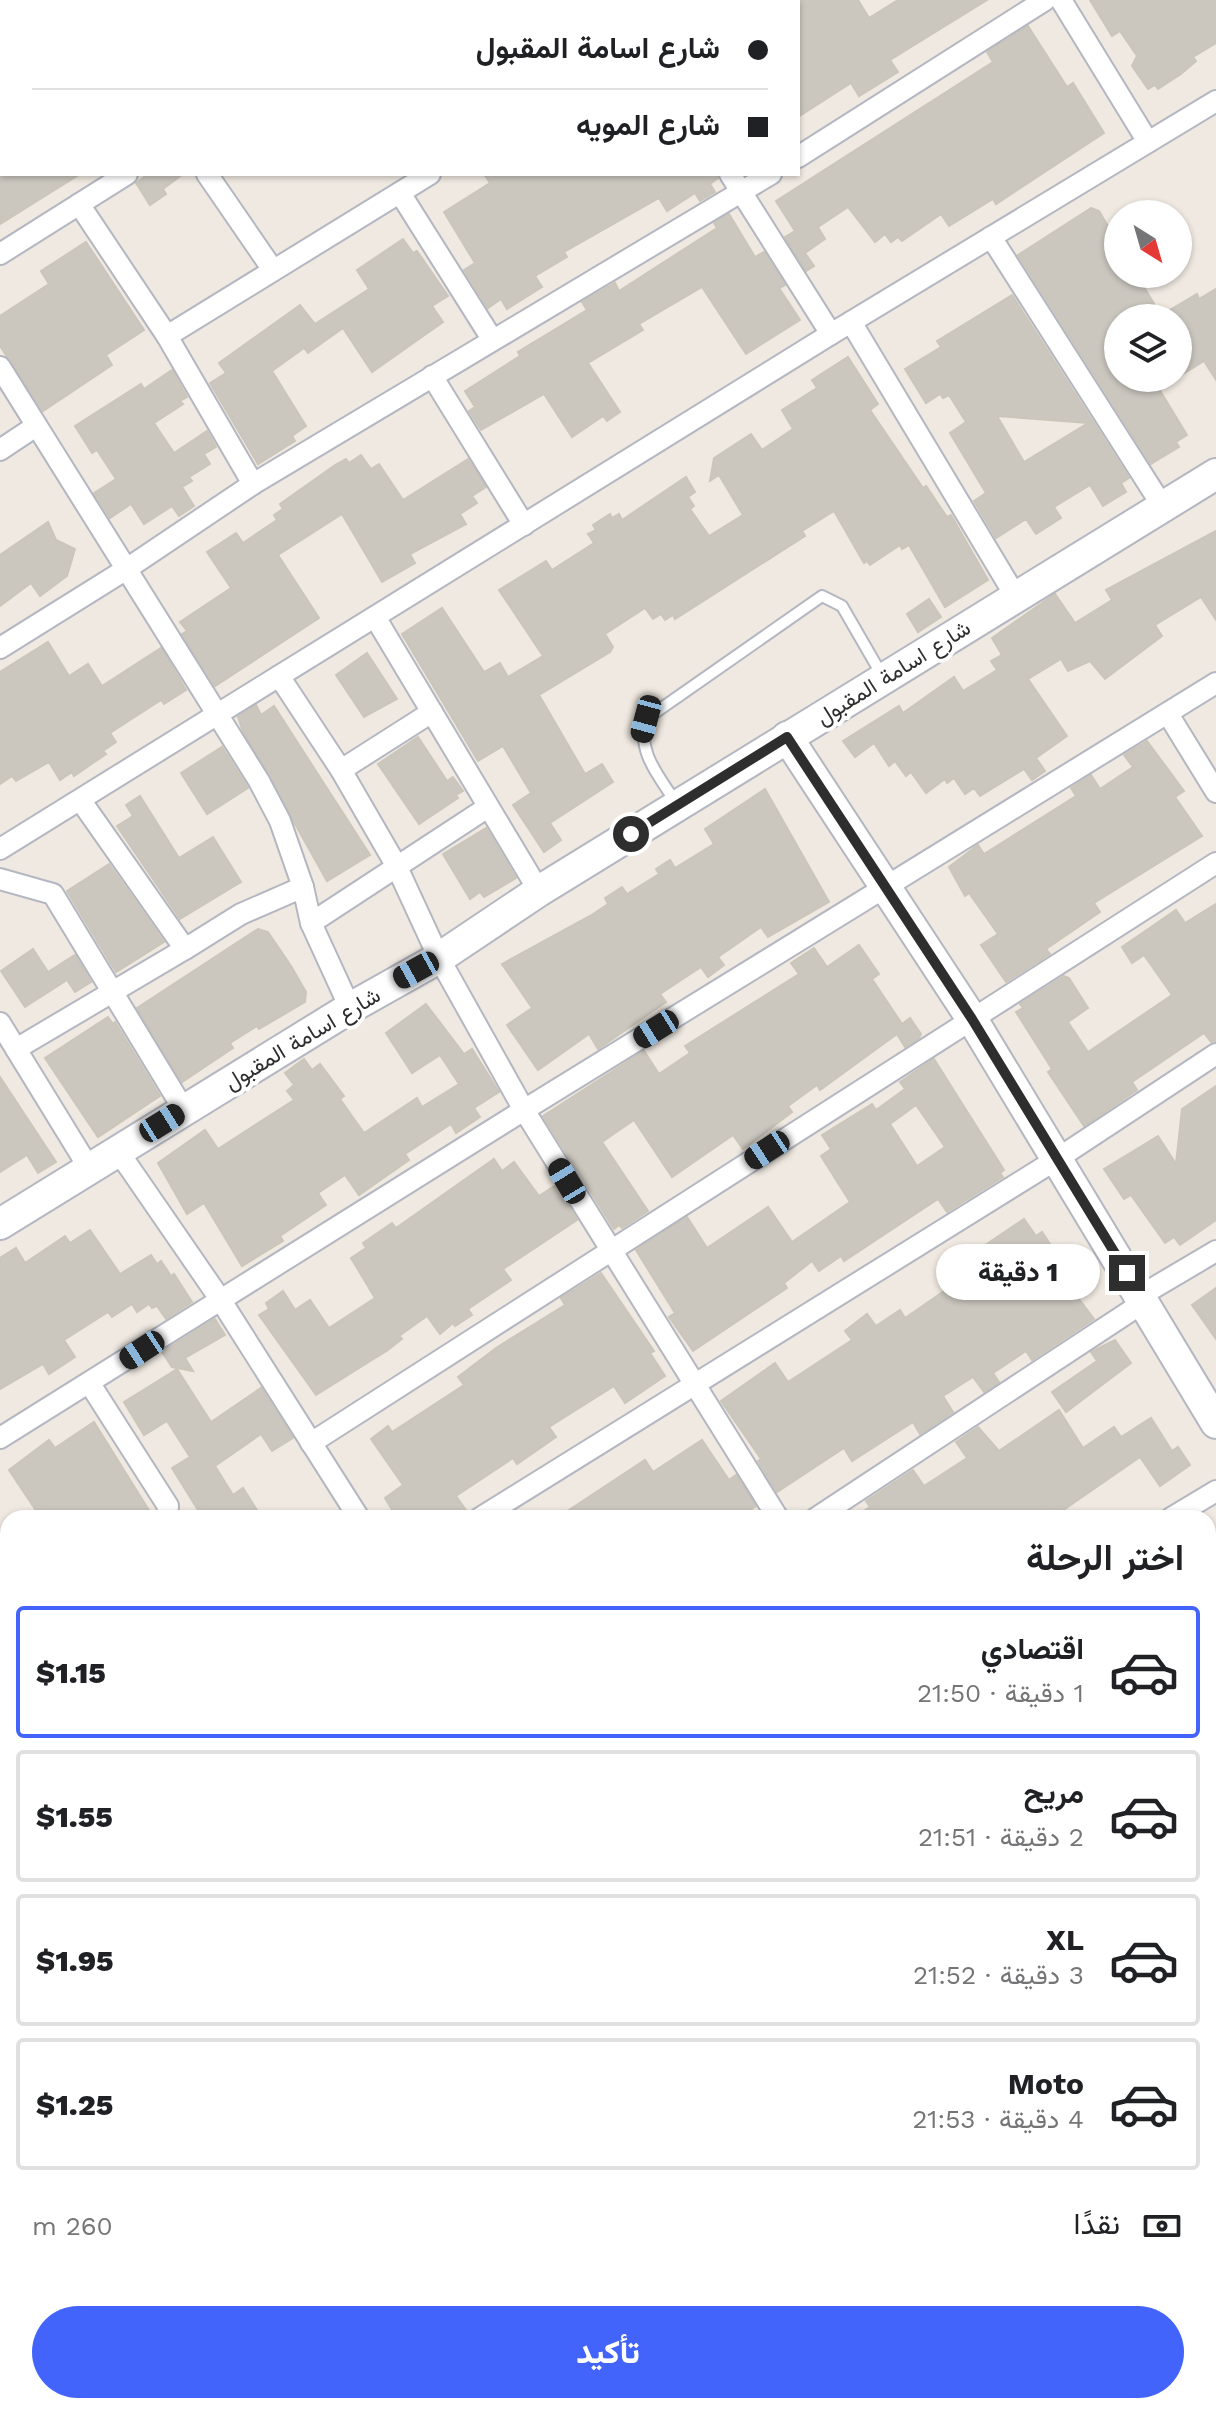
<!DOCTYPE html>
<html lang="ar">
<head>
<meta charset="utf-8">
<style>
	:root { --surface:#fff; --page:#f6f6f6; --text:#202124; --muted:#757577; --line:#e0e0e0; --accent:#4264fb }
	body { margin:0; font-family:"Work Sans",Vazirmatn,sans-serif; background:var(--page); color:var(--text); direction:rtl; height:100vh; display:flex; flex-direction:column; font-size:30px; white-space:nowrap }
	* { box-sizing:border-box; margin:0 }
	p { font-size:26px; color:var(--muted) }
	.icon { flex:none; width:44px; height:44px; fill:none; stroke:currentColor; stroke-width:2; stroke-linecap:round; stroke-linejoin:round }
	.map { position:relative; flex:1; overflow:hidden; direction:ltr }
	.panel { position:absolute; left:0px; top:1510px; width:1216px; height:904px; display:flex; flex-direction:column; background:var(--surface); border-radius:24px 24px 0 0; box-shadow:0 2px 6px #0004; direction:rtl }
	.panel>* { flex:none }
	.hud { position:absolute; left:0px; top:0px; width:800px; height:176px; box-shadow:0 2px 6px #0004; direction:rtl; display:grid; align-content:center; height:176px; padding:0 32px; background:var(--surface) }
	.needle { width:52px; rotate:143deg }
	.buttons { position:absolute; left:1104px; top:200px; display:grid; gap:16px }
	.buttons a { display:grid; place-items:center; width:88px; height:88px; border-radius:50%; background:var(--surface); box-shadow:0 2px 6px #0004; font-size:40px }
	.end { position:absolute; width:36px; height:36px; margin:-18px; border:10px solid #2e2e2e; background:#fff; box-shadow:0 0 0 4px #fff }
	.from { border-radius:50% }
	.bubble { position:absolute; height:56px; border-radius:28px; background:var(--surface); box-shadow:0 2px 6px #0004; font-size:26px; font-weight:800; line-height:56px; text-align:center; direction:rtl }
	.car { position:absolute; width:24px; height:48px; margin:-24px -12px; border-radius:10px; box-shadow:0 0 6px 2px #0007; background:linear-gradient(#222 24%,#8ab4d8 0 40%,#222 0 76%,#8ab4d8 0 86%,#222 0) }
	.hud b { display:flex; align-items:center; gap:28px; height:76px; font-size:30px }
	.hud b+b { border-top:2px solid var(--line) }
	.hud i { width:20px; height:20px; background:var(--text) }
	ul { padding:0; list-style:none }
	li { display:flex; align-items:center; gap:24px; height:132px; margin:0 16px 12px; padding:0 16px; border:4px solid var(--line); border-radius:8px }
	li div { flex:1 }
	li b { display:block; font-size:30px }
	li em { font-style:normal; font-weight:800 }
	li.on { border-color:var(--accent) }
	li>.icon { width:72px; height:72px; stroke-width:1.5 }
	h2 { padding:0 32px; font-size:36px; line-height:96px }
	.pay { display:flex; align-items:center; gap:20px; height:88px; padding:0 32px; font-size:30px }
	.pay p { margin-inline-start:auto }
	.action { display:flex; gap:16px; margin-top:auto; padding:16px 32px }
	.action a { flex:1; height:92px; border-radius:48px; background:var(--accent); color:#fff; font-size:32px; font-weight:800; line-height:92px; text-align:center }
	.map>svg:first-child { display:block }
	.building { fill:#cbc7bf; stroke:#cbc5ba; stroke-width:2; fill-rule:evenodd }
	.lines { fill:none; stroke-linecap:round; stroke-linejoin:round }
	.lane-casing { stroke:#b4b7c1; stroke-width:14 }
	.street-casing { stroke:#b4b7c1; stroke-width:24 }
	.secondary-casing { stroke:#b4b7c1; stroke-width:34 }
	.lane { stroke:#fff; stroke-width:10 }
	.street { stroke:#fff; stroke-width:20 }
	.secondary { stroke:#fff; stroke-width:30 }
	.route { stroke:#2e2e2e; stroke-width:10 }
	.labels { text-anchor:middle; stroke-width:8; stroke-linejoin:round; paint-order:stroke }
	.street-label { font-size:22px; fill:#2e2e2e; stroke:#fff }
</style>
</head>
<body>
<div class="map">
<svg width="1216" height="2414" viewBox="0 0 1216 2414">
	<rect width="100%" height="100%" fill="#efe9e1"/>
	<g class="building">
		<polygon points="798,0 858,0 869,18 898,0 987,0 890,60 898,72 859,96 851,83 798,117"/>
		<polygon points="1090,0 1216,0 1216,43 1193,57 1196,61 1181,74 1158,89 1155,85 1148,89 1132,66 1137,56 1120,31 1112,36"/>
		<polygon points="1028,26 1067,87 1073,83 1104,133 996,204 993,199 949,226 941,214 902,241 898,237 891,242 885,234 875,242 848,207 818,227 825,239 805,253 814,266 806,271 785,237 795,231 776,201 993,62 987,52"/>
		<polygon points="0,174 80,174 0,224"/>
		<polygon points="148,174 183,174 163,189 166,194 150,205 136,183"/>
		<polygon points="484,174 717,174 718,178 710,184 715,192 700,201 695,193 667,211 659,198 564,252 567,257 535,276 542,287 507,309 501,299 488,308 464,270 475,263 444,212 490,183"/>
		<polygon points="1091,208 1099,211 1118,243 1118,274 1136,274 1159,312 1149,318 1118,318 1118,378 1177,378 1159,389 1187,435 1176,442 1179,447 1151,464 1018,255"/>
		<polygon points="729,214 755,257 764,252 785,285 779,288 800,320 746,354 702,287 639,324 643,330 588,363 620,412 607,421 603,416 572,437 544,394 481,430 469,411 475,407 465,391 520,356 518,352 587,310 582,302 615,283 619,291 717,228 714,223"/>
		<polygon points="403,239 413,253 417,251 448,296 432,306 443,322 372,372 343,328 308,353 304,348 272,371 306,426 292,436 295,441 258,464 210,383 226,373 219,363 300,305 315,324 369,289 357,270"/>
		<polygon points="86,242 144,330 106,355 112,365 43,411 0,346 0,316 49,284 41,271"/>
		<polygon points="1216,289 1216,380 1204,361 1178,377 1178,318 1172,318 1168,311 1197,294 1199,299"/>
		<path d="M1012,295L1129,478L1121,483L1126,492L1103,506L1090,485L1054,507L1061,518L1036,534L1026,519L996,538L974,501L986,493L950,433L966,422L949,395L943,398L940,394L926,403L905,369L941,347L937,341ZM997,416L1088,423L1024,462Z"/>
		<polygon points="848,357 878,404 870,410 923,488 926,486 947,517 951,515 988,580 945,607 909,545 902,549 900,545 870,565 867,561 864,563 834,511 802,531 805,536 675,619 673,615 665,620 661,614 653,619 645,608 605,634 613,647 610,652 539,695 585,774 602,764 613,782 550,823 561,840 544,852 513,805 531,793 503,746 478,761 402,634 442,608 484,672 500,663 508,677 543,656 499,590 546,561 552,570 594,543 588,534 596,530 593,525 610,514 612,518 619,514 622,520 686,477 695,492 688,497 694,506 690,509 709,536 743,515 719,475 710,481 714,458 751,434 762,450 793,429 782,410 817,388 812,380"/>
		<polygon points="172,370 187,397 180,401 183,404 154,423 174,453 207,431 216,447 204,454 210,464 189,477 192,481 182,487 194,506 179,516 172,506 144,524 131,504 110,518 94,493 116,479 97,450 92,453 75,426 141,384 144,389"/>
		<polygon points="361,455 371,469 379,464 403,500 468,459 486,487 472,496 477,503 460,514 466,524 410,554 415,563 382,582 342,514 278,555 319,618 215,686 182,634 187,631 180,622 231,588 207,552 236,533 243,543 277,520 274,515 283,509 280,504 335,465 346,459 349,463"/>
		<polygon points="48,522 56,540 75,549 67,576 40,596 31,583 0,606 0,555"/>
		<polygon points="1216,531 1216,620 1201,597 1155,625 1162,636 1105,679 1090,661 1068,671 1061,659 1028,679 1067,736 1036,758 1045,771 1032,780 1024,769 980,796 974,788 965,794 954,778 947,783 945,779 926,793 911,772 906,776 895,761 889,766 874,743 855,757 843,741 899,706 903,713 954,677 963,691 997,670 991,661 1002,655 992,638 1055,594 1075,623 1112,600 1106,590"/>
		<polygon points="929,599 941,617 918,632 907,614"/>
		<polygon points="48,642 69,676 88,664 102,686 161,648 186,690 164,704 161,700 110,733 116,742 103,751 106,754 74,776 72,772 60,780 49,762 16,781 12,776 0,784 0,672"/>
		<polygon points="367,653 397,699 364,717 336,675"/>
		<polygon points="256,705 261,715 274,706 370,855 327,881 242,729 238,717"/>
		<polygon points="418,737 447,781 453,777 463,791 456,795 458,798 419,824 378,764"/>
		<polygon points="1147,741 1184,791 1175,797 1202,836 1094,903 1100,912 1046,949 1050,954 1006,982 981,945 998,934 969,893 965,896 949,867 978,845 984,854 1076,796 1071,788 1091,775 1100,789 1133,767 1124,755"/>
		<polygon points="222,747 248,788 207,814 181,773"/>
		<polygon points="765,789 829,902 768,937 761,927 718,957 724,965 708,977 701,967 660,994 666,1002 598,1049 589,1034 538,1070 507,1025 532,1008 502,964 590,916 608,904 605,898 622,887 627,894 659,874 656,869 670,860 675,868 714,844 705,829"/>
		<polygon points="140,796 179,858 213,837 241,882 180,919 117,826 133,816 126,805"/>
		<polygon points="486,828 516,878 484,897 480,892 470,899 443,854"/>
		<polygon points="109,864 164,942 116,972 67,891"/>
		<polygon points="1216,904 1216,1041 1211,1042 1204,1033 1132,1082 1137,1090 1084,1126 1048,1072 1052,1069 1016,1012 1023,1008 1020,1004 1064,976 1069,978 1088,1008 1068,1022 1088,1052 1172,995 1144,955 1132,963 1122,947 1176,910 1185,923"/>
		<polygon points="258,929 268,932 291,966 306,992 305,1002 259,1029 257,1026 230,1043 233,1048 182,1082 137,1008"/>
		<polygon points="859,945 879,974 872,979 902,1024 910,1018 921,1034 919,1038 905,1047 897,1034 820,1090 817,1085 788,1106 792,1112 743,1149 733,1135 672,1177 634,1120 602,1142 648,1211 622,1228 619,1225 614,1229 543,1116 644,1051 659,1074 690,1053 685,1046 799,974 791,963 814,948 827,967"/>
		<polygon points="33,949 48,972 75,955 91,982 75,992 67,980 25,1007 1,971"/>
		<polygon points="426,1004 464,1054 472,1049 499,1092 474,1108 480,1117 456,1133 451,1124 405,1154 409,1160 359,1195 345,1175 318,1193 326,1205 280,1236 283,1241 242,1266 204,1203 187,1214 158,1163 205,1130 218,1149 294,1100 287,1091 294,1085 285,1073 304,1059 312,1070 320,1064 344,1096 340,1099 364,1133 417,1098 422,1107 459,1084 440,1055 412,1073 386,1033"/>
		<polygon points="108,1017 113,1024 115,1022 160,1096 98,1137 45,1058"/>
		<path d="M934,1059L1004,1170L1000,1173L1003,1177L947,1212L938,1199L844,1261L841,1256L819,1271L812,1261L784,1283L787,1288L693,1351L669,1317L675,1313L636,1250L687,1217L707,1248L768,1207L792,1242L850,1202L821,1156L831,1149L822,1135L872,1104L876,1110L905,1089L900,1082ZM916,1105L945,1147L917,1166L890,1124Z"/>
		<polygon points="0,1077 56,1162 38,1173 27,1155 0,1172"/>
		<polygon points="1216,1086 1216,1220 1180,1245 1174,1237 1165,1243 1131,1195 1124,1199 1104,1169 1158,1136 1176,1164 1182,1109"/>
		<polygon points="494,1159 502,1171 514,1162 539,1196 556,1185 577,1220 503,1269 511,1280 468,1309 472,1315 455,1326 453,1323 440,1334 427,1316 399,1336 402,1339 388,1350 316,1395 259,1315 269,1309 266,1303 283,1291 295,1310 310,1300 329,1328 375,1298 351,1258 366,1248 363,1243 392,1223 396,1228"/>
		<polygon points="1024,1219 1036,1236 1042,1232 1062,1262 1055,1267 1094,1319 1032,1360 1026,1351 993,1373 999,1382 984,1392 973,1377 943,1396 953,1412 920,1434 913,1422 852,1461 844,1448 777,1492 758,1461 761,1459 721,1401 775,1363 788,1382 852,1340 845,1331 867,1314 876,1326 900,1310 905,1318 947,1289 938,1277"/>
		<polygon points="90,1230 120,1274 151,1255 157,1264 161,1261 171,1276 174,1274 192,1302 166,1319 157,1306 152,1308 149,1304 137,1312 132,1304 112,1317 108,1312 64,1340 75,1357 49,1374 43,1364 0,1389 0,1258 16,1248 25,1263 65,1236 70,1243"/>
		<polygon points="601,1273 654,1351 650,1353 665,1376 625,1403 614,1386 549,1427 556,1437 517,1464 513,1458 456,1496 468,1513 467,1518 397,1518 385,1498 403,1485 371,1439 388,1426 392,1432 464,1385 458,1377 496,1348 565,1305 561,1298"/>
		<polygon points="1216,1288 1216,1339 1192,1305"/>
		<polygon points="215,1319 225,1335 185,1358 193,1371 172,1367 162,1352"/>
		<polygon points="1115,1340 1131,1363 1066,1412 1052,1392 1097,1361 1091,1352"/>
		<polygon points="177,1369 211,1422 261,1388 293,1438 272,1451 261,1434 215,1466 233,1495 243,1488 262,1518 195,1518 198,1510 172,1468 190,1457 167,1421 144,1435 124,1402"/>
		<polygon points="1059,1410 1083,1448 1114,1427 1121,1437 1151,1418 1172,1451 1178,1447 1190,1465 1160,1486 1140,1457 1056,1515 1052,1508 1036,1518 852,1518 870,1507 866,1501 913,1470 924,1486 967,1458 956,1442 978,1427 999,1451"/>
		<polygon points="94,1422 150,1512 141,1518 41,1518 9,1470 49,1440 55,1448"/>
		<polygon points="702,1440 729,1480 736,1475 756,1506 738,1518 557,1518 645,1460 653,1472"/>
	</g>
	<g class="lines">
		<defs>
			<path id="lane" d="M676,803C658,774 637,753 646,719L822,596L842,606L883,677"/>
			<g id="street">
				<polyline points="428,0 429,2"/>
				<polyline points="621,0 622,2"/>
				<polyline points="1061,0 1148,142"/>
				<polyline points="101,2 104,0"/>
				<polyline points="400,2 403,0"/>
				<polyline points="726,2 729,0"/>
				<polyline points="0,65 2,63"/>
				<polyline points="798,157 1045,0"/>
				<polyline points="207,174 273,270"/>
				<polyline points="730,174 831,334"/>
				<polyline points="400,193 492,339"/>
				<polyline points="79,204 167,336 253,484"/>
				<polyline points="991,237 1163,507"/>
				<polyline points="0,254 127,174"/>
				<polyline points="851,322 1016,597"/>
				<polyline points="167,336 430,174"/>
				<polyline points="0,367 259,781 280,821 303,887"/>
				<polyline points="432,376 524,525"/>
				<polyline points="0,450 36,426"/>
				<polyline points="375,617 539,891"/>
				<polyline points="0,648 125,570 253,484 771,174"/>
				<polyline points="279,676 341,770 396,865 439,958 524,1110 778,1518"/>
				<polyline points="1168,714 1216,792"/>
				<polyline points="341,770 432,712"/>
				<polyline points="81,801 185,949 241,914 303,887 311,923 350,1008"/>
				<polyline points="0,849 831,334 1216,101"/>
				<polyline points="0,879 53,894 184,1110"/>
				<polyline points="311,923 488,807"/>
				<polyline points="0,1023 89,1168"/>
				<polyline points="16,1049 185,949"/>
				<polyline points="118,1151 220,1299 359,1518"/>
				<polyline points="1140,1296 1216,1251"/>
				<polyline points="90,1384 168,1506 167,1518"/>
				<polyline points="0,1438 524,1110 1216,683"/>
				<polyline points="311,1443 1216,863"/>
				<polyline points="480,1518 1057,1159 1216,1054"/>
				<polyline points="816,1518 1144,1302"/>
				<polyline points="1171,1518 1216,1491"/>
				<polyline points="0,1633 8,1629"/>
				<polyline points="1208,1696 1216,1692"/>
				<polyline points="1208,1784 1216,1797"/>
				<polyline points="0,1817 8,1812"/>
				<polyline points="1208,1876 1216,1871"/>
				<polyline points="0,2017 8,2012"/>
				<polyline points="1208,2071 1216,2066"/>
				<polyline points="1208,2220 1216,2233"/>
				<polyline points="0,2229 8,2225"/>
				<polyline points="1208,2270 1216,2265"/>
				<polyline points="138,2406 143,2414"/>
				<polyline points="576,2406 581,2414"/>
				<polyline points="760,2406 765,2414"/>
				<polyline points="1045,2406 1050,2414"/>
				<polyline points="353,2412 363,2406"/>
				<polyline points="32,2414 45,2406"/>
				<polyline points="971,2414 984,2406"/>
			</g>
			<g id="secondary">
				<polyline points="787,737 972,1019 1216,1423"/>
				<polyline points="0,1224 350,1008 439,958 539,891 1216,474"/>
			</g>
		</defs>
		<use href="#lane" class="lane-casing"/>
		<use href="#street" class="street-casing"/>
		<use href="#secondary" class="secondary-casing"/>
		<use href="#lane" class="lane"/>
		<use href="#street" class="street"/>
		<use href="#secondary" class="secondary"/>
	</g>
	<g class="lines">
		<polyline class="route" points="631,834 787,737 972,1019 1127,1273"/>
	</g>
	<g class="labels">
		<g class="street-label">
			<text transform="translate(893 672) rotate(-32)" y="8">شارع اسامة المقبول</text>
			<text transform="translate(302 1038) rotate(-31)" y="8">شارع اسامة المقبول</text>
		</g>
	</g>
</svg>
<div class="buttons">
<a><svg class="needle" viewBox="-14 -14 28 28"><path d="M0-13l5 13h-10z" fill="#e53935"/><path d="M0 13l5-13h-10z" fill="#757577"/></svg></a>
<a><svg class="icon" aria-label="layers" viewBox="0 0 24 24"><path d="M12 4l9 5-9 5-9-5zM3 14l9 5 9-5"/></svg></a>
</div>
<i class="end from" style="left:631px;top:834px"></i>
<i class="end" style="left:1127px;top:1273px"></i>
<div class="bubble" style="left:936px;top:1244px;width:164px">1 دقيقة</div>
<i class="car" style="left:646px;top:719px;rotate:195deg"></i>
<i class="car" style="left:416px;top:970px;rotate:241deg"></i>
<i class="car" style="left:656px;top:1029px;rotate:238deg"></i>
<i class="car" style="left:162px;top:1123px;rotate:58deg"></i>
<i class="car" style="left:767px;top:1150px;rotate:237deg"></i>
<i class="car" style="left:567px;top:1181px;rotate:329deg"></i>
<i class="car" style="left:142px;top:1350px;rotate:237deg"></i>
<div class="hud">
<b><i class="from"></i>شارع اسامة المقبول</b>
<b><i></i>شارع المويه</b>
</div>
<section class="panel">
<h2>اختر الرحلة</h2>
<ul>
<li class="on"><svg class="icon" aria-label="car" viewBox="0 0 24 24"><path d="M5 17H2v-5l4-1 3-4h7l3 4 3 1v5h-3M9 17h6M6 11h13"/><circle cx="7" cy="17" r="2"/><circle cx="17" cy="17" r="2"/></svg><div><b>اقتصادي</b><p>1 دقيقة · 21:50</p></div><em>$1.15</em></li>
<li><svg class="icon" aria-label="car" viewBox="0 0 24 24"><path d="M5 17H2v-5l4-1 3-4h7l3 4 3 1v5h-3M9 17h6M6 11h13"/><circle cx="7" cy="17" r="2"/><circle cx="17" cy="17" r="2"/></svg><div><b>مريح</b><p>2 دقيقة · 21:51</p></div><em>$1.55</em></li>
<li><svg class="icon" aria-label="car" viewBox="0 0 24 24"><path d="M5 17H2v-5l4-1 3-4h7l3 4 3 1v5h-3M9 17h6M6 11h13"/><circle cx="7" cy="17" r="2"/><circle cx="17" cy="17" r="2"/></svg><div><b>XL</b><p>3 دقيقة · 21:52</p></div><em>$1.95</em></li>
<li><svg class="icon" aria-label="car" viewBox="0 0 24 24"><path d="M5 17H2v-5l4-1 3-4h7l3 4 3 1v5h-3M9 17h6M6 11h13"/><circle cx="7" cy="17" r="2"/><circle cx="17" cy="17" r="2"/></svg><div><b>Moto</b><p>4 دقيقة · 21:53</p></div><em>$1.25</em></li>
</ul>
<div class="pay"><svg class="icon" aria-label="cash" viewBox="0 0 24 24"><path d="M3 7h18v10H3z"/><circle cx="12" cy="12" r="2"/></svg>نقدًا<p>260 m</p></div>
<div class="action"><a>تأكيد</a></div>
</section>
</div>
</body>
</html>
